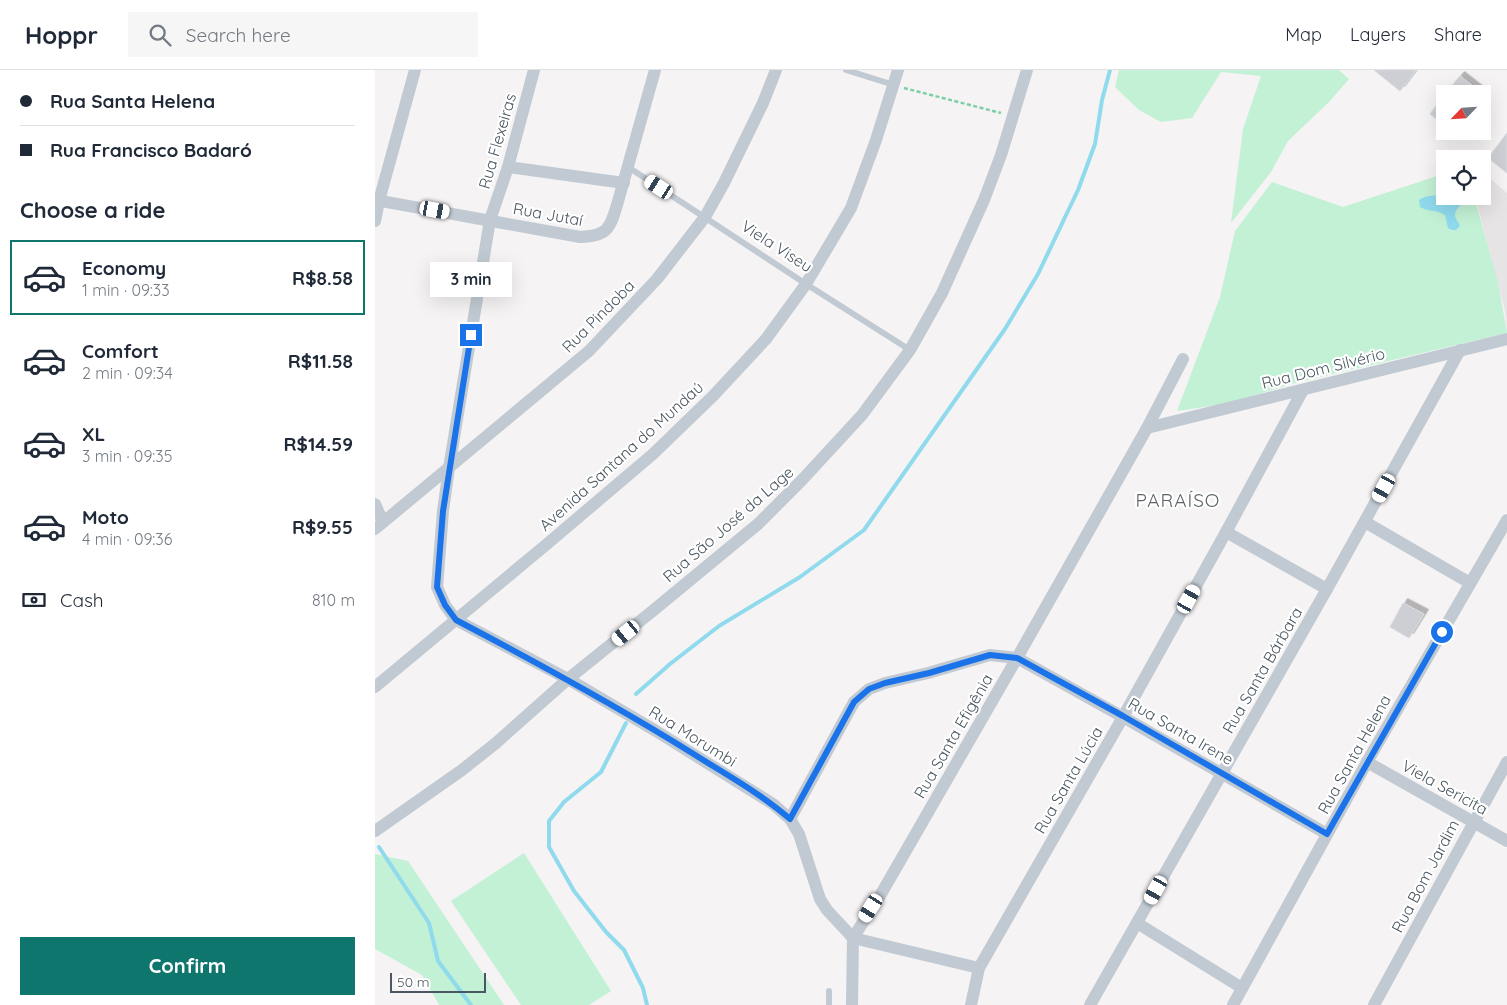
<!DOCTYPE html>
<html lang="en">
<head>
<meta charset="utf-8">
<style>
	:root { --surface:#fff; --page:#f6f6f7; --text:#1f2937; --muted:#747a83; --line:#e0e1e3; --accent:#0f766e }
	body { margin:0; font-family:Quicksand,sans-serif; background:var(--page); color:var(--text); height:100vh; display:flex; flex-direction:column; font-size:19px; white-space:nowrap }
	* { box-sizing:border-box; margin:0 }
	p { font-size:16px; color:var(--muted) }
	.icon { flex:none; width:28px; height:28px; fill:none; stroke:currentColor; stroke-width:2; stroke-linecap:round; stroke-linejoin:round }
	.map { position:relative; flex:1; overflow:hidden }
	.details { display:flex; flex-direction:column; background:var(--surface); width:375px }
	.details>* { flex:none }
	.top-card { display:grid; align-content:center; height:110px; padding:0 20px; background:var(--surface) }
	.needle { width:32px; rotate:245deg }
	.controls { position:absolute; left:1061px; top:15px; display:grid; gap:10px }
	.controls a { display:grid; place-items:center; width:55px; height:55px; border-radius:0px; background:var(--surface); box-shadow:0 5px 20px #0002; font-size:25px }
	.scale { position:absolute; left:15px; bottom:12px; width:96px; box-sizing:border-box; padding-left:5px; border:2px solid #4a5661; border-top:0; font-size:14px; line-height:18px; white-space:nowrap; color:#4a5661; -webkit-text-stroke:4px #fff; paint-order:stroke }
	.end { position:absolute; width:22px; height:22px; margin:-11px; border:6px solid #1a73e8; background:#fff; box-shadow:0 0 0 2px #fff }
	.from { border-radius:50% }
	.bubble { position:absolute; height:35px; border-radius:0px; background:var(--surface); box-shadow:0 5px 20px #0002; font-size:16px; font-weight:700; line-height:35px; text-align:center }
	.car { position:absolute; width:15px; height:30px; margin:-15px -8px; border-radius:6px; box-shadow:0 0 4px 1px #0007; background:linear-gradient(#fff 24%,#345 0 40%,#fff 0 76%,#345 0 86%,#fff 0) }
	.top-card b { display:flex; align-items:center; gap:18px; height:48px; font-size:19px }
	.top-card b+b { border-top:1px solid var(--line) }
	.top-card i { width:12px; height:12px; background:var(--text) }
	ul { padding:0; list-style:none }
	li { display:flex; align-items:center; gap:15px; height:75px; margin:0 10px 8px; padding:0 10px; border:2px solid transparent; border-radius:0px }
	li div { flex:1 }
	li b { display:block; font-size:19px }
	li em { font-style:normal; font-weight:700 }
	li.on { border-color:var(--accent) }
	li>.icon { width:45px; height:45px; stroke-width:1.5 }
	h2 { padding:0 20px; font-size:22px; line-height:60px }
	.pay { display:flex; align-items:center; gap:12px; height:55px; padding:0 20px; font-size:19px }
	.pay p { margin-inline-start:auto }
	.primary-button { display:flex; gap:10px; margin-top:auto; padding:10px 20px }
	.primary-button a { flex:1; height:58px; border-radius:0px; background:var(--accent); color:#fff; font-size:20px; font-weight:700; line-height:58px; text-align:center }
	header { display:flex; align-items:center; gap:30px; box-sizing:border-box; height:70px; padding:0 25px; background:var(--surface); border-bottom:1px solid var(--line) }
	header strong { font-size:24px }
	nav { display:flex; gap:28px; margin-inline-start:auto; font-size:18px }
	.search { width:350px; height:45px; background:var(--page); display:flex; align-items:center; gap:12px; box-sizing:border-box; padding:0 18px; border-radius:0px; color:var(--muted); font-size:19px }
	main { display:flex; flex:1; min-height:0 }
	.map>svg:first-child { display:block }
	.education { fill:#e6e4e5 }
	.green { fill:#c3f1d5 }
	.water { fill:#90daee }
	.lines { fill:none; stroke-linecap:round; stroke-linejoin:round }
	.stream { stroke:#90daee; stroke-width:4 }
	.building { fill:#cdcfd5; stroke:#d7d9de; filter:url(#shadow) }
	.path { stroke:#7ad0a6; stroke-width:2.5; stroke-dasharray:4 2.5; stroke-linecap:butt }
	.service { stroke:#c1cad2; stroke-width:6 }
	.minor { stroke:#c1cad2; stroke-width:12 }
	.route { stroke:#1a73e8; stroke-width:6 }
	.labels { text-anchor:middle; stroke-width:4.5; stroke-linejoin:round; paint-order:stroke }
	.street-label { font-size:16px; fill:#4a5661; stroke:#fff }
	.quarter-label { font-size:19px; letter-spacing:1px; fill:#5f6368; stroke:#fff }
</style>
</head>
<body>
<header>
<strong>Hoppr</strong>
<div class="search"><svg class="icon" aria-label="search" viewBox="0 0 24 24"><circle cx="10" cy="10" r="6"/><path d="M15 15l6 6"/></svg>Search here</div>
<nav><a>Map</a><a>Layers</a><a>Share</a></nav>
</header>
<main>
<section class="details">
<div class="top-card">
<b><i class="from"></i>Rua Santa Helena</b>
<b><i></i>Rua Francisco Badaró</b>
</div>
<h2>Choose a ride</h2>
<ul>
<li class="on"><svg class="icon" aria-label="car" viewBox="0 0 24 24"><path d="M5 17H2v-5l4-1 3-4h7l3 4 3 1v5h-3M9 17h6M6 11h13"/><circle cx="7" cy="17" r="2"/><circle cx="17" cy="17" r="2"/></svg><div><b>Economy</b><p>1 min · 09:33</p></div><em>R$8.58</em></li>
<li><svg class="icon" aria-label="car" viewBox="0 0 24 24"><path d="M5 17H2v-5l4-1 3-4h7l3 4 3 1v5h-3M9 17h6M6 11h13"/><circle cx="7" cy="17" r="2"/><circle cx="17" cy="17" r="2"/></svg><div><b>Comfort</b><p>2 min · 09:34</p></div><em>R$11.58</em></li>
<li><svg class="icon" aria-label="car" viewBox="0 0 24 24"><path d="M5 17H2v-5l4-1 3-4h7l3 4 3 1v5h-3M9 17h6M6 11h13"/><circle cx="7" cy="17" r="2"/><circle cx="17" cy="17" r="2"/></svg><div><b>XL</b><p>3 min · 09:35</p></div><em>R$14.59</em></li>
<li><svg class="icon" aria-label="car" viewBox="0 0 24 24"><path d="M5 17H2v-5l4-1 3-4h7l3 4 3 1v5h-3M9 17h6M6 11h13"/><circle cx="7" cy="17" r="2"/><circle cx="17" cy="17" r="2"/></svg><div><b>Moto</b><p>4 min · 09:36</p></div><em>R$9.55</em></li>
</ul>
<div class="pay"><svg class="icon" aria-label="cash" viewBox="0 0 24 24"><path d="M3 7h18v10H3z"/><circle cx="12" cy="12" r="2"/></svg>Cash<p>810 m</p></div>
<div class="primary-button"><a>Confirm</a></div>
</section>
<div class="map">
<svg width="1132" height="935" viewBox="0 0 1132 935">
	<defs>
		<filter id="shadow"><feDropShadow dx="4.5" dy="-4.5" stdDeviation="0" flood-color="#0004"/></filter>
	</defs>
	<rect width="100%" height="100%" fill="#f5f3f3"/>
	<polygon class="education" points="1108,103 1132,123 1132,263 1130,241 1100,126 1108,126"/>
	<g class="green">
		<polygon points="744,0 964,0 974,9 955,31 913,71 896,102 856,153 868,59 886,6 846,2 817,48 786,52 764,40 740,17"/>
		<polygon points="1065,105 1070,107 1070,126 1099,126 1123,212 1132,263 920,313 850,334 802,341 845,227 860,161 897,112 968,137"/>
		<polygon points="149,783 236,921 214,935 146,935 76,831"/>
		<polygon points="0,784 33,791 129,935 64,935 47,905 0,879"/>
	</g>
	<path class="water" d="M1070,122V126L1090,127C1089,134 1080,138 1080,145C1080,149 1084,152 1085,156L1081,160H1077L1073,158L1070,145C1061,139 1053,142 1045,137L1044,130C1052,124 1061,127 1070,122Z"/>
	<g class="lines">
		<g class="stream">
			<polyline points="261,624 295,594 344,556 425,507 489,460 630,259 663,204 703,120 720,74 727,30 735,0"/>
			<polyline points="251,653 226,702 189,732 174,751 174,777 199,821 231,862 249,880 268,918 272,935"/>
			<polyline points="4,777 54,853 63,891 96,935"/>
		</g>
	</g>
	<g class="building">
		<polygon points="999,0 1041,0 1025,21"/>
		<polygon points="1085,6 1108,24 1070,24"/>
		<polygon points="1070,24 1070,45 1065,52 1055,44"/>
		<polygon points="1132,63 1132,103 1113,88"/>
		<polygon points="1028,533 1049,544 1034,568 1015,557"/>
	</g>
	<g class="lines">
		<polyline class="path" points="529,18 626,43"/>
		<g class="service">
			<polyline points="471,0 519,15"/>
			<polyline points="253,97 431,214 535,280"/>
			<polyline points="454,935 454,921"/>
		</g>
		<g class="minor">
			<polyline points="159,0 133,97 115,150 74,398 68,441 62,517 70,535 81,550 193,609 281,661 398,734 415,749 424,764 445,829 452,840 478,868"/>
			<polyline points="133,97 249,113"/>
			<path d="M0,130L205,167C232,166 235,159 242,135L280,0"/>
			<polyline points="0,151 4,131 40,0"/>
			<polyline points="772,358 1132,269"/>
			<polyline points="0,434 8,452"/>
			<polyline points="990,452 1095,513"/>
			<polyline points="0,459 214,281 282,209 330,147 349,113 388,33 401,0"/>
			<polyline points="851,462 952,519"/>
			<polyline points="0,617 172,474 278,384 338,326 391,269 431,214 476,138 501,70 523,0"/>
			<polyline points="992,692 1132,771"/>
			<polyline points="415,749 479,632 494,619 510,613 553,603 615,585 642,588 748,647 952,764"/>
			<polyline points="0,761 87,700 121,673 193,609 280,539 383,454 427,410 487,345 535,280 567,223 609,130 626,85 652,0"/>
			<polyline points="762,853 867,918"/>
			<polyline points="478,868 604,898"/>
			<polyline points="477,935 478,868 506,824 642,588 772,358 808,289"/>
			<polyline points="596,935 604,898 748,647 851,462 928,320"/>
			<polyline points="715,935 952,519 1085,280"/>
			<polyline points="858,935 992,692 1132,450"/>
			<polyline points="999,935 1132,692"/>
		</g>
	</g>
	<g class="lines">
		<path class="route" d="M96,265L68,441L62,517L70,535L81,550C161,592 240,635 317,683C350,704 385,723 415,749L479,632L494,619L510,613L554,603L615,585L642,588L748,646L952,764L1067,562"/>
	</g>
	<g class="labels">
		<g class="street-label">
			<text transform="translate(122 71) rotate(-74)" y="6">Rua Flexeiras</text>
			<text transform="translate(173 144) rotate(10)" y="6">Rua Jutaí</text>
			<text transform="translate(402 176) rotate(33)" y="6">Viela Viseu</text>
			<text transform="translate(223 246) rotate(-45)" y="6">Rua Pindoba</text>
			<text transform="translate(948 298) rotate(-14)" y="6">Rua Dom Silvério</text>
			<text transform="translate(246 386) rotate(-42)" y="6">Avenida Santana do Mundaú</text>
			<text transform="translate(353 454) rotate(-41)" y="6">Rua São José da Lage</text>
			<text transform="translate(887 600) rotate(-60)" y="6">Rua Santa Bárbara</text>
			<text transform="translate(806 661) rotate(30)" y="6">Rua Santa Irene</text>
			<text transform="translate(318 666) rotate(32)" y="6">Rua Morumbi</text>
			<text transform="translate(578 666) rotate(-60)" y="6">Rua Santa Efigênia</text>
			<text transform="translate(979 684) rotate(-61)" y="6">Rua Santa Helena</text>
			<text transform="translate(693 710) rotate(-60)" y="6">Rua Santa Lúcia</text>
			<text transform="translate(1070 717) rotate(29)" y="6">Viela Sericita</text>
			<text transform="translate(1050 806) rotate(-62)" y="6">Rua Bom Jardim</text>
		</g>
		<g class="quarter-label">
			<text x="803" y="437">PARAÍSO</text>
		</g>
	</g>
</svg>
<div class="controls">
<a><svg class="needle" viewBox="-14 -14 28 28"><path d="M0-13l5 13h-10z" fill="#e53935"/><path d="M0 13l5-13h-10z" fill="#747a83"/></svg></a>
<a><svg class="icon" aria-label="locate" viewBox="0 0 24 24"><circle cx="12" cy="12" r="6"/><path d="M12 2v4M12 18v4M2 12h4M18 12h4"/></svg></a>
</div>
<div class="scale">50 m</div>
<i class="end from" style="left:1067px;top:562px"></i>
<i class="end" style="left:96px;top:265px"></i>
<div class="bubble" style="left:55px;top:192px;width:82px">3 min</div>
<i class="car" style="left:284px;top:117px;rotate:303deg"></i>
<i class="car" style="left:60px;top:140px;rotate:100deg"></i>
<i class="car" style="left:1009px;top:418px;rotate:209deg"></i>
<i class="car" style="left:814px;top:529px;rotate:29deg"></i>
<i class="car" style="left:251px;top:563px;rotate:231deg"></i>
<i class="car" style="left:781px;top:820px;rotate:209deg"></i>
<i class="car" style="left:496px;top:838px;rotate:212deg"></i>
</div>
</main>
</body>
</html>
